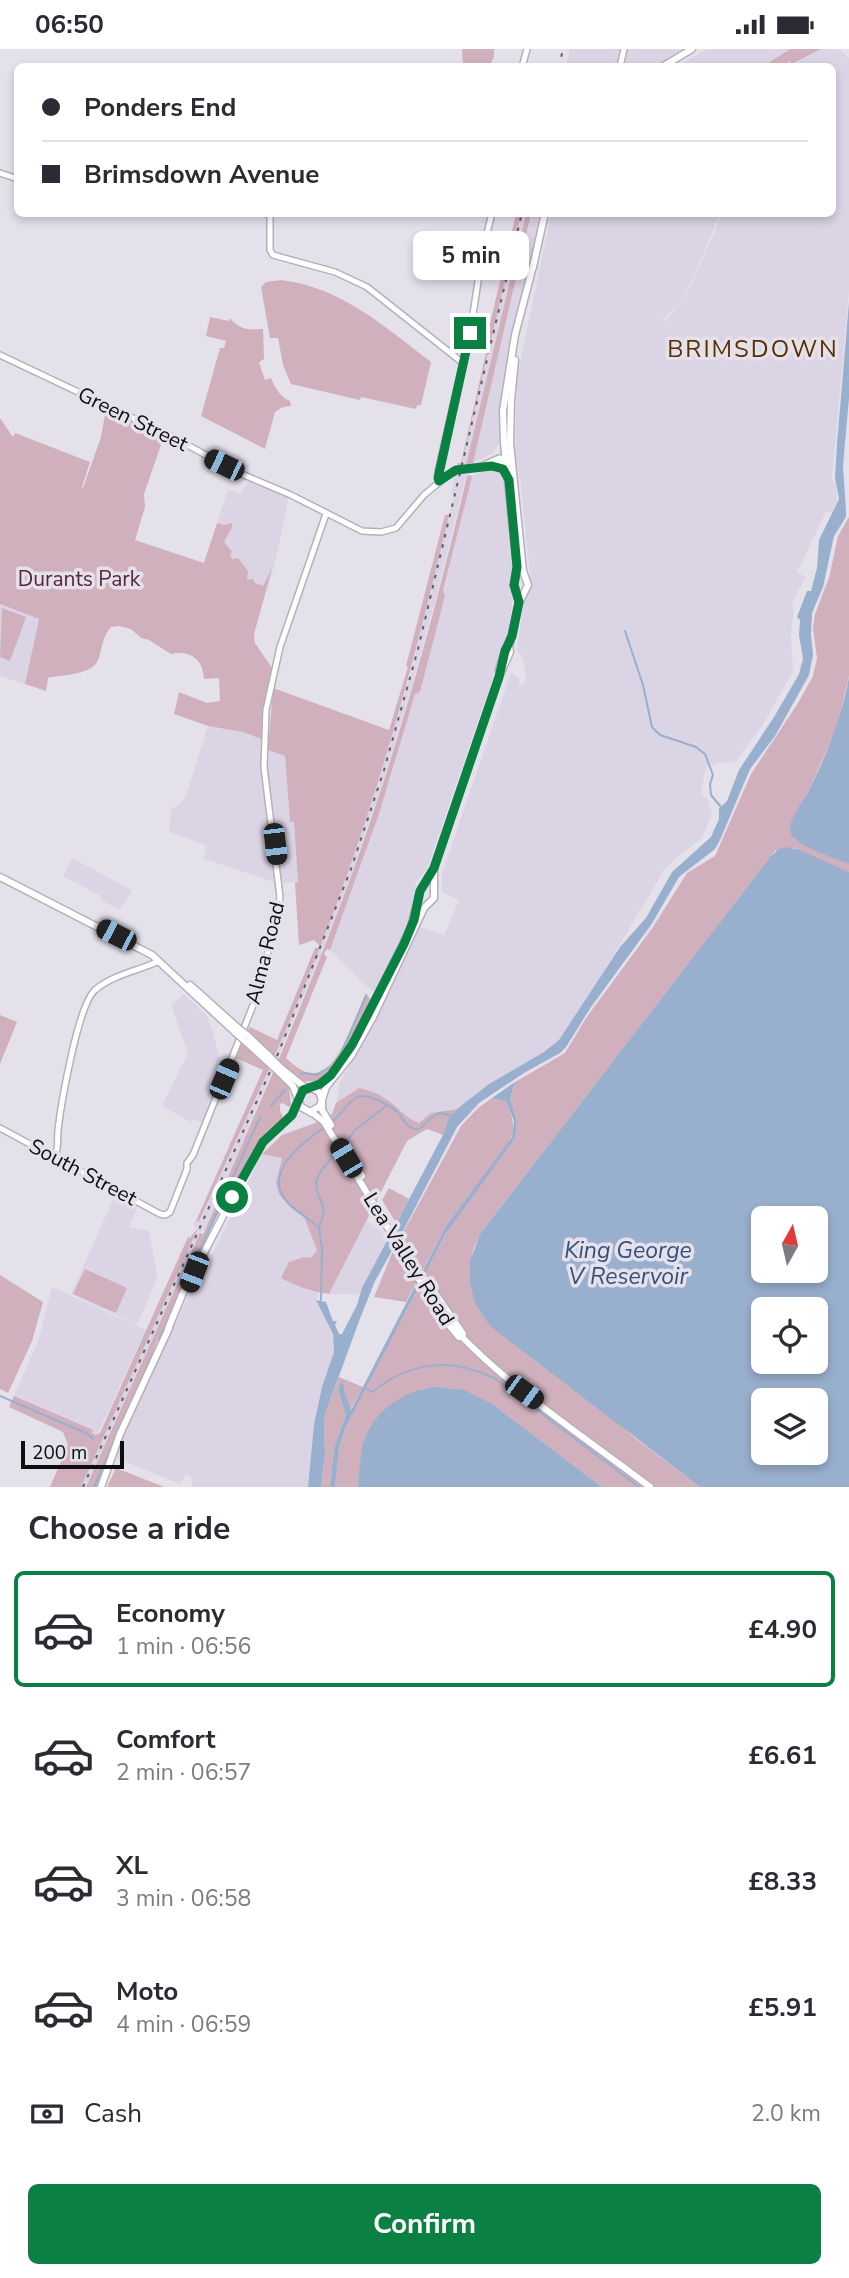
<!DOCTYPE html>
<html lang="en">
<head>
<meta charset="utf-8">
<style>
	:root { --surface:#fff; --page:#f7f7f7; --text:#2b2b33; --muted:#7c7c81; --line:#e1e1e2; --accent:#0b8043 }
	body { margin:0; font-family:"Nunito Sans",sans-serif; background:var(--page); color:var(--text); height:100vh; display:flex; flex-direction:column; font-size:26px; white-space:nowrap }
	* { box-sizing:border-box; margin:0 }
	p { font-size:23px; color:var(--muted) }
	.icon { flex:none; width:38px; height:38px; fill:none; stroke:currentColor; stroke-width:2; stroke-linecap:round; stroke-linejoin:round }
	.map { position:relative; height:1438px; overflow:hidden }
	.side { display:flex; flex-direction:column; background:var(--surface); flex:1 }
	.side>* { flex:none }
	.banner { position:absolute; left:14px; top:14px; width:822px; height:154px; border-radius:10px; box-shadow:0 4px 10px #0003; display:grid; align-content:center; height:154px; padding:0 28px; background:var(--surface) }
	.needle { width:46px; rotate:8deg }
	.fabs { position:absolute; left:751px; top:1157px; display:grid; gap:14px }
	.fabs a { display:grid; place-items:center; width:77px; height:77px; border-radius:10px; background:var(--surface); box-shadow:0 4px 10px #0003; font-size:35px }
	.scale { position:absolute; left:21px; bottom:18px; width:103px; box-sizing:border-box; padding-left:7px; border:4px solid #0e0d10; border-top:0; font-size:19px; line-height:24px; white-space:nowrap; color:#0e0d10; -webkit-text-stroke:5px #e5e1eb; paint-order:stroke }
	.end { position:absolute; width:32px; height:32px; margin:-16px; border:9px solid #0b8043; background:#fff; box-shadow:0 0 0 4px #fff }
	.from { border-radius:50% }
	.bubble { position:absolute; height:49px; border-radius:10px; background:var(--surface); box-shadow:0 4px 10px #0003; font-size:23px; font-weight:700; line-height:49px; text-align:center }
	.car { position:absolute; width:21px; height:42px; margin:-21px -10px; border-radius:9px; box-shadow:0 0 5px 2px #0007; background:linear-gradient(#222 24%,#8ab4d8 0 40%,#222 0 76%,#8ab4d8 0 86%,#222 0) }
	.banner b { display:flex; align-items:center; gap:24px; height:66px; font-size:26px }
	.banner b+b { border-top:2px solid var(--line) }
	.banner i { width:18px; height:18px; background:var(--text) }
	ul { padding:0; list-style:none }
	li { display:flex; align-items:center; gap:21px; height:116px; margin:0 14px 10px; padding:0 14px; border:4px solid transparent; border-radius:10px }
	li div { flex:1 }
	li b { display:block; font-size:26px }
	li em { font-style:normal; font-weight:700 }
	li.selected { border-color:var(--accent) }
	li>.icon { width:63px; height:63px; stroke-width:1.5 }
	h2 { padding:0 28px; font-size:32px; line-height:84px }
	.pay { display:flex; align-items:center; gap:18px; height:77px; padding:0 28px; font-size:26px }
	.pay p { margin-inline-start:auto }
	.action { display:flex; gap:14px; margin-top:auto; padding:14px 28px }
	.action a { flex:1; height:80px; border-radius:10px; background:var(--accent); color:#fff; font-size:28px; font-weight:700; line-height:80px; text-align:center }
	.status { display:flex; justify-content:space-between; align-items:center; height:49px; padding:0 35px; background:var(--surface); direction:ltr }
	.status svg { height:19px; fill:currentColor }
	.map>svg:first-child { display:block }
	.built { fill:#dbd4e5 }
	.green { fill:#d0b0bc }
	.water { fill:#99afce; fill-rule:evenodd }
	.lines { fill:none; stroke-linecap:round; stroke-linejoin:round }
	.stream { stroke:#99afce; stroke-width:2 }
	.secondary-casing { stroke:#b5b0ba; stroke-width:8 }
	.primary-casing { stroke:#b5b0ba; stroke-width:9 }
	.secondary { stroke:#fff; stroke-width:5 }
	.primary { stroke:#fff; stroke-width:6 }
	.rail { stroke:#605d63; stroke-width:2; stroke-dasharray:3.5 7; stroke-linecap:butt }
	.primary-bridge-casing { stroke:#b5b0ba; stroke-width:9; stroke-linecap:butt }
	.primary-bridge { stroke:#fff; stroke-width:6 }
	.route { stroke:#0b8043; stroke-width:9 }
	.labels { text-anchor:middle; stroke-width:7; stroke-linejoin:round; paint-order:stroke }
	.street-label { font-size:21px; fill:#0e0d10; stroke:#e5e1eb }
	.park-label { font-size:21px; fill:#58253d; stroke:#e5e1eb }
	.water-label { font-size:23px; font-style:italic; fill:#32517d; stroke:#e5e1eb }
	.quarter-label { font-size:24px; letter-spacing:2px; fill:#563000; stroke:#e5e1eb }
</style>
</head>
<body>
<div class="status"><b>06:50</b><svg viewBox="0 0 49 12"><path d="M0 12V9h3v3zM5 12V6h3v6zM10 12V3h3v9zM15 12V0h3v12zM26 1h20v11H26zM47 4h2v5h-2z"/></svg></div>
<div class="map">
<svg width="849" height="1438" viewBox="0 0 849 1438">
	<rect width="100%" height="100%" fill="#e5e1eb"/>
	<g class="built">
		<polygon points="570,0 687,0 656,17 566,18"/>
		<polygon points="707,0 790,0 785,3 789,12 786,17 676,18"/>
		<polygon points="821,0 839,0 849,9 849,242 832,430 836,438 837,453 832,463 826,463 797,523 805,528 791,557 794,559 791,584 793,623 765,672 736,713 717,714 706,718 701,744 708,751 712,765 702,789 676,809 665,820 593,940 559,991 544,1003 489,1035 457,1060 449,1060 419,1074 406,1069 401,1062 359,1039 336,1054 340,1033 376,971 420,878 444,886 459,851 442,843 442,824 511,624 518,628 520,636 526,633 524,613 517,600 527,531 530,528 521,436 515,404 517,329 551,165 720,165 692,232 680,253 663,270 666,272 691,237 722,165 833,164 833,18 791,17"/>
		<polygon points="521,165 526,165 477,374 466,416 461,417"/>
		<polygon points="531,165 542,165 518,264 502,356 500,394 493,404 473,414"/>
		<polygon points="488,421 498,421 503,428 513,499 512,558 507,588 427,820 416,833 409,875 376,941 371,941 330,901 379,765 415,645 420,643 445,547 443,541 454,494 472,427"/>
		<polygon points="467,423 437,545 410,643 383,733 336,870 206,1179 200,1184 86,1438 81,1438 198,1179 193,1176 195,1172 199,1171 265,1030 333,865 370,758 410,627 454,447 451,446 455,426"/>
		<polygon points="249,430 289,447 275,514 254,585 204,514 228,441 241,445"/>
		<polygon points="0,555 39,570 25,635 0,627"/>
		<polygon points="208,677 243,683 261,690 261,699 285,707 290,772 294,772 298,833 277,834 204,810 206,796 169,783 171,760 180,755 186,747"/>
		<polygon points="72,809 132,841 120,861 100,851 101,847 63,827"/>
		<polygon points="184,945 206,966 213,983 220,1010 221,1024 203,1074 193,1070 191,1073 162,1057 188,1004 171,956"/>
		<polygon points="262,1105 282,1109 276,1134 290,1158 304,1168 317,1201 311,1209 304,1240 319,1244 316,1251 333,1285 334,1303 322,1338 314,1375 308,1438 191,1438 193,1430 186,1426 180,1435 114,1408 179,1266 195,1233 208,1214"/>
		<polygon points="115,1146 137,1157 130,1178 149,1182 156,1221 157,1230 137,1276 71,1245"/>
		<polygon points="367,1171 388,1189 361,1245 329,1245"/>
		<polygon points="52,1238 146,1281 97,1386 14,1347 39,1290"/>
	</g>
	<g class="green">
		<polygon points="462,0 494,0 494,8 489,17 463,17"/>
		<polygon points="790,0 821,0 792,15 789,12 786,17 764,17"/>
		<polygon points="516,165 521,165 461,417 457,418 458,414 461,414 489,291 487,287"/>
		<polygon points="526,165 531,165 473,414 466,416"/>
		<path d="M281,231C341,238 385,278 431,313L421,356H417L416,360L361,348L360,351L291,335L283,316L278,289H270L261,238L266,233Z"/>
		<path d="M210,268L229,272L230,269C240,281 249,281 263,280L264,310L259,313L265,331L271,329C275,339 280,348 290,352L291,357L283,358L275,363L265,400L201,367L220,299H224L226,292L206,287Z"/>
		<path d="M106,360L164,387L144,445L145,458L135,491L204,514L217,474L224,476L232,474V478L224,493L232,503L230,505L232,510L238,509L248,522L247,531L253,530L255,534L263,537L272,519L254,585L255,594L272,619L265,648L261,690L243,683L208,677L174,665L179,643L207,654L220,652L219,629L204,630C203,610 190,601 171,605L149,591L141,589L131,580L119,577L111,578C103,587 102,598 99,609C93,627 63,625 48,629L46,642L25,635L39,570L0,555V369L13,388L15,384L90,413L82,438L83,439L101,388Z"/>
		<path d="M470,426L472,428L443,541L445,547L420,643L415,645L379,765L330,901L327,900L324,905L327,908L286,1009C294,1016 303,1025 315,1024C339,1023 357,963 366,944L372,953C361,974 334,1039 304,1032C294,1029 286,1018 278,1012C306,944 334,877 358,808C402,684 438,553 467,427Z"/>
		<path d="M445,466H449C421,586 390,704 349,820C327,884 301,946 274,1008L247,982L250,978L277,991L315,899H318L319,896L314,891L299,896L295,834L298,833L294,773H290L285,707L268,701L273,639L389,681L408,618L406,617Z"/>
		<polygon points="849,468 849,627 837,678 809,741 792,772 794,790 849,815 849,823 794,799 775,802 480,1185 473,1201 470,1223 475,1254 635,1389 700,1438 602,1438 492,1355 451,1339 422,1340 366,1387 358,1438 335,1438 339,1399 345,1380 397,1278 452,1173 515,1089 517,1073 510,1051 515,1033 565,1004 586,969 653,878 687,824 715,807 751,725 798,654 813,627 817,609 813,579 815,565 829,529 838,487"/>
		<polygon points="2,559 26,568 10,612 0,608"/>
		<polygon points="0,966 17,973 0,1015"/>
		<polygon points="242,993 270,1018 199,1172 196,1172 263,1021 236,1009"/>
		<polygon points="274,1021 289,1037 291,1057 289,1058 283,1054 280,1055 280,1062 284,1070 252,1105 228,1151 216,1169 158,1290 105,1419 103,1419 97,1438 86,1438 200,1184 203,1185 206,1179"/>
		<path d="M359,1039C366,1041 375,1043 381,1047C396,1055 403,1068 419,1074L431,1064L457,1060L448,1070L443,1086L427,1080L407,1092L329,1245C311,1243 297,1237 281,1229L289,1213L304,1208L311,1209L317,1201L304,1168L290,1158L279,1145L276,1134L282,1109L262,1105L282,1086L315,1074L332,1065L336,1054Z"/>
		<path d="M492,1049L506,1052C512,1067 517,1078 509,1093L446,1177L406,1253L374,1248L393,1202L461,1077L478,1059Z"/>
		<polygon points="389,1139 409,1150 396,1174 382,1151"/>
		<polygon points="198,1179 81,1438 50,1438 68,1396 63,1383 9,1358 14,1347 93,1381 92,1384 96,1386 100,1384 188,1188 190,1189"/>
		<polygon points="85,1220 127,1239 116,1264 73,1245"/>
		<polygon points="0,1226 43,1253 32,1292 8,1344 0,1340"/>
		<polygon points="339,1328 363,1338 350,1361 340,1333 338,1340 346,1366 334,1399 330,1438 321,1438 325,1405 324,1368"/>
		<polygon points="116,1419 164,1438 107,1438"/>
	</g>
	<g class="water">
		<polygon points="849,253 849,349 843,417 846,462 846,468 834,487 823,538 812,564 811,586 813,606 809,626 775,687 750,720 720,791 715,800 679,828 651,876 591,958 566,998 560,1004 524,1024 479,1054 457,1078 402,1184 375,1232 361,1267 324,1368 325,1405 321,1438 308,1438 314,1375 322,1338 334,1303 333,1285 316,1251 326,1253 333,1272 337,1272 335,1276 339,1285 342,1285 357,1256 362,1239 443,1086 448,1070 457,1060 489,1035 544,1003 559,991 620,898 646,869 672,823 711,788 719,770 719,760 727,752 739,721 774,668 799,625 803,610 799,586 800,571 797,568 807,542 811,542 817,519 819,491 839,450 835,429 837,395"/>
		<path d="M849,628V815C837,810 796,797 791,785C786,772 804,752 809,741C827,705 842,667 849,628Z"/>
		<path d="M787,798L800,801L849,823V1438H700L490,1277L475,1254L470,1233V1212L480,1185L771,807L779,800ZM763,1169H816V1222H763ZM763,1260H816V1312H763ZM763,1351H816V1404H763Z"/>
		<polygon points="515,1033 510,1050 517,1073 515,1089 446,1184 345,1380 339,1399 335,1438 330,1438 334,1399 346,1366 338,1340 341,1332 344,1336 344,1343 351,1361 446,1177 512,1088 514,1072 506,1052 492,1049"/>
		<path d="M439,1338L464,1341L492,1355L602,1438H358C359,1425 360,1412 362,1399C370,1363 404,1340 439,1338Z"/>
	</g>
	<g class="lines">
		<g class="stream">
			<polyline points="625,582 643,636 652,678 660,686 696,698 705,705 713,726 710,735 711,746 721,758"/>
			<polyline points="342,1002 366,947"/>
			<polyline points="301,1025 305,1024 316,1026 330,1018"/>
			<polyline points="271,1057 285,1041"/>
			<path d="M333,1072C341,1065 348,1053 357,1048C367,1044 386,1055 394,1060C405,1068 403,1080 419,1080C430,1072 437,1057 452,1068"/>
			<polyline points="344,1096 355,1081 386,1057"/>
			<path d="M319,1178C330,1154 317,1153 316,1135C316,1124 331,1110 338,1102"/>
			<polyline points="184,1236 260,1068"/>
			<path d="M321,1251L322,1199L319,1179C310,1170 298,1164 289,1155C259,1125 303,1093 326,1077"/>
			<polyline points="159,1290 173,1260"/>
			<path d="M365,1339L372,1343C411,1312 451,1308 496,1330L639,1438"/>
			<polyline points="0,1347 88,1385 93,1390"/>
			<polyline points="94,1438 153,1304"/>
		</g>
		<defs>
			<g id="secondary">
				<polyline points="522,18 527,0"/>
				<polyline points="620,18 624,0"/>
				<polyline points="0,124 18,130"/>
				<polyline points="265,164 270,167 270,201 273,206 335,223 367,238 463,314"/>
				<polyline points="0,306 171,387 237,423 291,446 362,482 381,483 396,479 424,446 453,422 507,413"/>
				<polyline points="486,415 499,409 509,410"/>
				<polyline points="439,432 438,423 471,278 483,200 492,164"/>
				<polyline points="0,1079 160,1165 165,1166 170,1163 187,1120 187,1114 193,1106 260,939 280,848 264,718 266,661 280,598 326,465"/>
				<path d="M55,1107C59,1098 57,1091 58,1081C61,1055 78,956 95,941C114,925 138,922 159,912"/>
			</g>
			<g id="primary">
				<polyline points="662,18 692,0"/>
				<polyline points="533,218 545,164"/>
				<polyline points="515,311 511,351 510,394 523,522 528,536 520,552"/>
				<polyline points="499,621 505,602 509,598"/>
				<polyline points="0,828 152,906 236,984"/>
				<polyline points="190,936 238,979"/>
				<polyline points="247,986 269,1007"/>
				<polyline points="245,992 267,1012"/>
				<polyline points="281,1019 307,1040"/>
				<path d="M279,1023L293,1037L301,1058L314,1065L324,1073L440,1265L459,1288H462C518,1345 587,1390 650,1438"/>
				<polyline points="312,1039 331,1026 358,986 410,881 420,842 434,819 499,628 510,603 509,598 519,553 514,536 517,518 504,394 503,362 515,286 533,217"/>
				<polyline points="298,1050 303,1042 312,1039 319,1043 322,1051"/>
				<polyline points="322,1054 322,1061 331,1076"/>
				<polyline points="310,1063 320,1057 326,1038 351,1007 373,968 424,859 434,849 434,820"/>
				<polyline points="342,1094 362,1127"/>
				<polyline points="426,1231 463,1285 462,1288"/>
				<polyline points="168,1280 182,1246 251,1113 263,1093 292,1066 298,1052"/>
				<polyline points="101,1438 120,1385 169,1279"/>
			</g>
		</defs>
		<use href="#secondary" class="secondary-casing"/>
		<use href="#primary" class="primary-casing"/>
		<use href="#secondary" class="secondary"/>
		<use href="#primary" class="primary"/>
		<g class="rail">
			<polyline points="559,18 563,0"/>
			<polyline points="83,1438 278,1005 351,820 384,721 418,600 522,164"/>
		</g>
		<defs>
			<g id="primary-bridge">
				<polyline points="238,979 247,986"/>
				<polyline points="236,984 245,992"/>
				<polyline points="269,1007 281,1019"/>
				<polyline points="267,1012 279,1023"/>
			</g>
		</defs>
		<use href="#primary-bridge" class="primary-bridge-casing"/>
		<use href="#primary-bridge" class="primary-bridge"/>
	</g>
	<g class="lines">
		<polyline class="route" points="232,1148 263,1093 292,1066 303,1041 320,1035 331,1026 352,996 404,895 414,871 420,842 434,819 499,628 505,602 512,587 519,553 514,536 517,518 509,431 503,420 492,417 456,421 439,432 438,429 470,284"/>
	</g>
	<g class="labels">
		<g class="street-label">
			<text transform="translate(133 370) rotate(26)" y="7">Green Street</text>
			<text transform="translate(265 904) rotate(-76)" y="7">Alma Road</text>
			<text transform="translate(83 1123) rotate(28)" y="7">South Street</text>
			<text transform="translate(409 1210) rotate(58)" y="7">Lea Valley Road</text>
		</g>
		<g class="park-label">
			<text x="79" y="537">Durants Park</text>
		</g>
		<g class="water-label">
			<text x="628" y="1209">King George<tspan x="628" dy="26">V Reservoir</tspan></text>
		</g>
		<g class="quarter-label">
			<text x="753" y="308">BRIMSDOWN</text>
		</g>
	</g>
</svg>
<div class="fabs">
<a><svg class="needle" viewBox="-14 -14 28 28"><path d="M0-13l5 13h-10z" fill="#e53935"/><path d="M0 13l5-13h-10z" fill="#7c7c81"/></svg></a>
<a><svg class="icon" aria-label="locate" viewBox="0 0 24 24"><circle cx="12" cy="12" r="6"/><path d="M12 2v4M12 18v4M2 12h4M18 12h4"/></svg></a>
<a><svg class="icon" aria-label="layers" viewBox="0 0 24 24"><path d="M12 4l9 5-9 5-9-5zM3 14l9 5 9-5"/></svg></a>
</div>
<div class="scale">200 m</div>
<i class="end from" style="left:232px;top:1148px"></i>
<i class="end" style="left:470px;top:284px"></i>
<div class="bubble" style="left:413px;top:182px;width:116px">5 min</div>
<i class="car" style="left:224px;top:416px;rotate:296deg"></i>
<i class="car" style="left:275px;top:795px;rotate:173deg"></i>
<i class="car" style="left:116px;top:886px;rotate:297deg"></i>
<i class="car" style="left:224px;top:1030px;rotate:23deg"></i>
<i class="car" style="left:346px;top:1109px;rotate:329deg"></i>
<i class="car" style="left:194px;top:1223px;rotate:201deg"></i>
<i class="car" style="left:524px;top:1343px;rotate:126deg"></i>
<div class="banner">
<b><i class="from"></i>Ponders End</b>
<b><i></i>Brimsdown Avenue</b>
</div>
</div>
<section class="side">
<h2>Choose a ride</h2>
<ul>
<li class="selected"><svg class="icon" aria-label="car" viewBox="0 0 24 24"><path d="M5 17H2v-5l4-1 3-4h7l3 4 3 1v5h-3M9 17h6M6 11h13"/><circle cx="7" cy="17" r="2"/><circle cx="17" cy="17" r="2"/></svg><div><b>Economy</b><p>1 min · 06:56</p></div><em>£4.90</em></li>
<li><svg class="icon" aria-label="car" viewBox="0 0 24 24"><path d="M5 17H2v-5l4-1 3-4h7l3 4 3 1v5h-3M9 17h6M6 11h13"/><circle cx="7" cy="17" r="2"/><circle cx="17" cy="17" r="2"/></svg><div><b>Comfort</b><p>2 min · 06:57</p></div><em>£6.61</em></li>
<li><svg class="icon" aria-label="car" viewBox="0 0 24 24"><path d="M5 17H2v-5l4-1 3-4h7l3 4 3 1v5h-3M9 17h6M6 11h13"/><circle cx="7" cy="17" r="2"/><circle cx="17" cy="17" r="2"/></svg><div><b>XL</b><p>3 min · 06:58</p></div><em>£8.33</em></li>
<li><svg class="icon" aria-label="car" viewBox="0 0 24 24"><path d="M5 17H2v-5l4-1 3-4h7l3 4 3 1v5h-3M9 17h6M6 11h13"/><circle cx="7" cy="17" r="2"/><circle cx="17" cy="17" r="2"/></svg><div><b>Moto</b><p>4 min · 06:59</p></div><em>£5.91</em></li>
</ul>
<div class="pay"><svg class="icon" aria-label="cash" viewBox="0 0 24 24"><path d="M3 7h18v10H3z"/><circle cx="12" cy="12" r="2"/></svg>Cash<p>2.0 km</p></div>
<div class="action"><a>Confirm</a></div>
</section>
</body>
</html>
